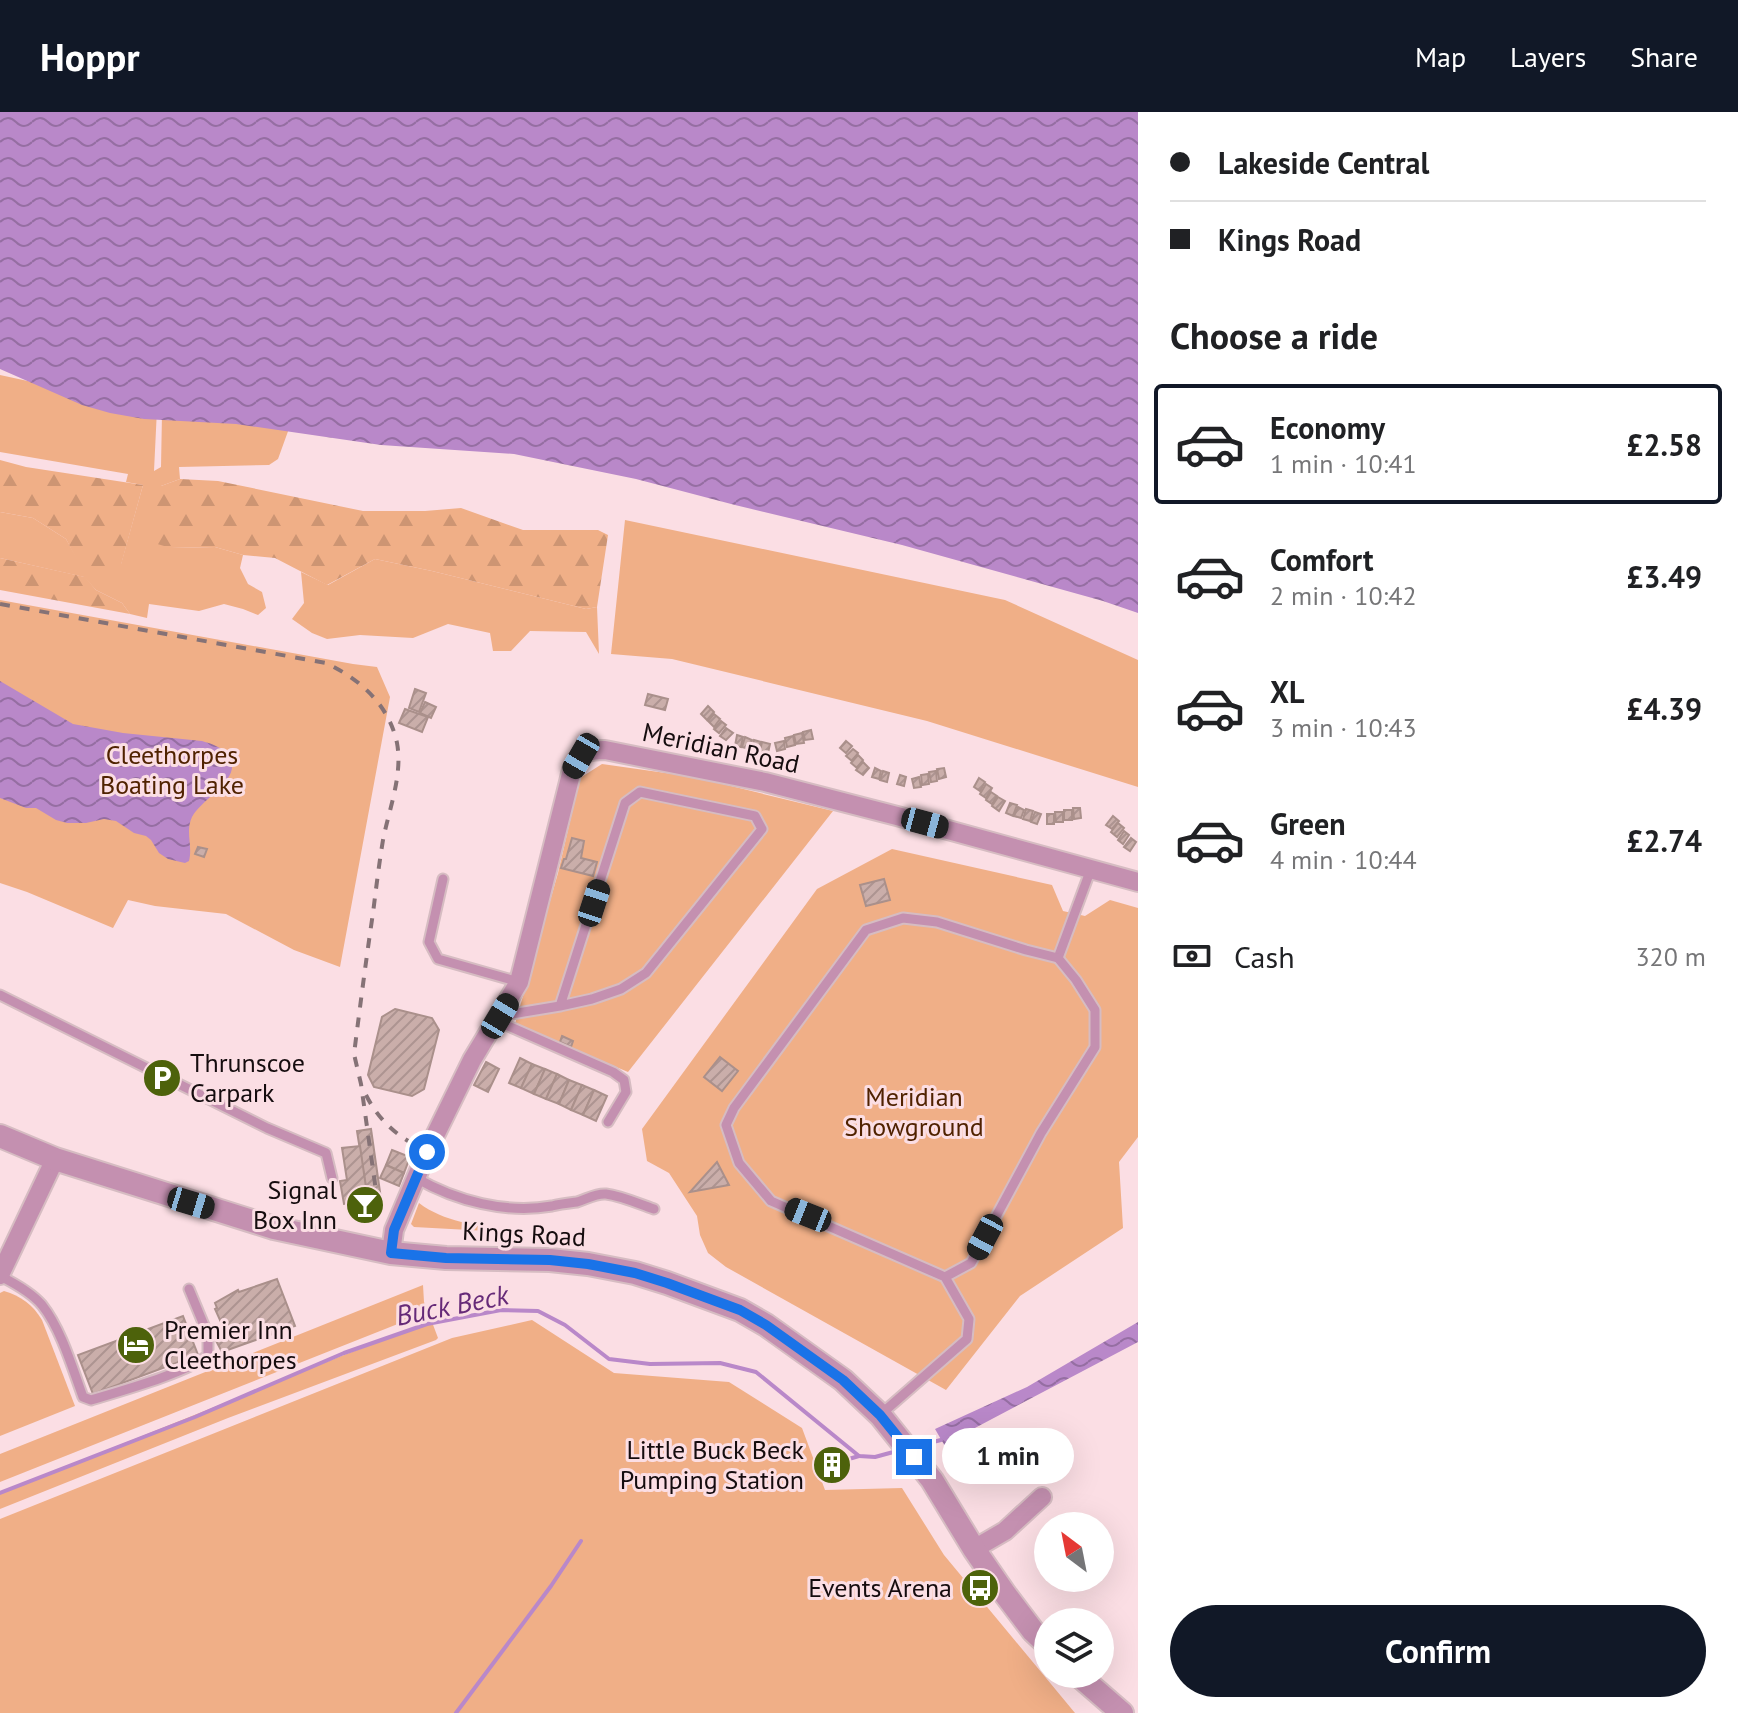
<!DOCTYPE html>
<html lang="en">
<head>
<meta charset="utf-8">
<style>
	:root { --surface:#fff; --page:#f2f2f2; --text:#202124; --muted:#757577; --line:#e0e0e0; --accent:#111827 }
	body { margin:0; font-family:"PT Sans",sans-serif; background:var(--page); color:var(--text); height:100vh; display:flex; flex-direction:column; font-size:30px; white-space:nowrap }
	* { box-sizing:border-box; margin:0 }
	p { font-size:26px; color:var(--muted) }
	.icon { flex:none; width:44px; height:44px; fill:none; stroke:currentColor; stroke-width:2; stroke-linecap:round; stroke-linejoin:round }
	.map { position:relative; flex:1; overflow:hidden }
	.sheet { display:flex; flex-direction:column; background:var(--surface); width:600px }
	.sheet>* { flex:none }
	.top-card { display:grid; align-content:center; height:176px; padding:0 32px; background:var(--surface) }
	.needle { width:52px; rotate:328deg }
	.tools { position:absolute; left:1034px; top:1400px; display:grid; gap:16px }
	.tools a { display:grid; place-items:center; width:80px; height:80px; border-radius:50%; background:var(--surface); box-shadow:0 8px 32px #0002; font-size:40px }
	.end { position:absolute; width:36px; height:36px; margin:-18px; border:10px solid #1a73e8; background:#fff; box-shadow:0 0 0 4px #fff }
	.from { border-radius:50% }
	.bubble { position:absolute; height:56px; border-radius:28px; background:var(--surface); box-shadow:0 8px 32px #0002; font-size:26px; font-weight:700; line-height:56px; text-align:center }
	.car { position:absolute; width:24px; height:48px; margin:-24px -12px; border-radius:10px; box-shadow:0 0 6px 2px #0007; background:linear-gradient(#222 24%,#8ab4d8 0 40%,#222 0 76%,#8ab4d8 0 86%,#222 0) }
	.top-card b { display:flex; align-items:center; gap:28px; height:76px; font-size:30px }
	.top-card b+b { border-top:2px solid var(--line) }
	.top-card i { width:20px; height:20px; background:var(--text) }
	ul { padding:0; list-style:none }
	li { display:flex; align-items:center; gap:24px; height:120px; margin:0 16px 12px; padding:0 16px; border:4px solid transparent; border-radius:8px }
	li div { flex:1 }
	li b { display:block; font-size:30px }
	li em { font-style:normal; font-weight:700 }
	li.on { border-color:var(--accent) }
	li>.icon { width:72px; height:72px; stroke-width:1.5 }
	h2 { padding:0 32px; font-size:36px; line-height:96px }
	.pay { display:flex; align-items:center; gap:20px; height:88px; padding:0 32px; font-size:30px }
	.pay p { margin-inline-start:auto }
	.action { display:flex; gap:16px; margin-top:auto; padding:16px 32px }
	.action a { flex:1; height:92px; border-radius:48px; background:var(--accent); color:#fff; font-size:32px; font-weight:700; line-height:92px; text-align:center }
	header { display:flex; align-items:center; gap:48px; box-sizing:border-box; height:112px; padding:0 40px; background:var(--accent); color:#fff }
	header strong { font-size:38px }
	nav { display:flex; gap:44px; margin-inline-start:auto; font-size:28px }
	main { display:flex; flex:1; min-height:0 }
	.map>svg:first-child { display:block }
	.green { fill:#f0af87 }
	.forest { fill:url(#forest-firs) }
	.water { fill:url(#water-waves) }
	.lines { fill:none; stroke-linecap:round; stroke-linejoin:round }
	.stream { stroke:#b988c9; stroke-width:4 }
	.building { fill:url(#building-hatch); stroke:#aa908b; stroke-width:2 }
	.service-casing { stroke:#d6bcc2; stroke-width:13 }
	.minor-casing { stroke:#d6bcc2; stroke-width:22 }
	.tertiary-casing { stroke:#d6bcc2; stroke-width:26 }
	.service { stroke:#c490b0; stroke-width:9 }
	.minor { stroke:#c490b0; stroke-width:18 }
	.tertiary { stroke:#c490b0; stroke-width:22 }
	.rail { stroke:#857276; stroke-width:4; stroke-dasharray:10 10; stroke-linecap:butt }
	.route { stroke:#1a73e8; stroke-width:10 }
	.labels { text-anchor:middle; stroke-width:6; stroke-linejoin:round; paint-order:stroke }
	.street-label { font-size:26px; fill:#150c0e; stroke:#fbdee4 }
	.park-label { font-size:26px; fill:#502200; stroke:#fbdee4 }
	.poi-label { font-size:26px; fill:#150c0e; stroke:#fbdee4; text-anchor:end }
	.water-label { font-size:28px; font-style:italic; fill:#662a78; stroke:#fbdee4 }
</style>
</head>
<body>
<header>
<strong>Hoppr</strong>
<nav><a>Map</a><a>Layers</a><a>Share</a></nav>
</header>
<main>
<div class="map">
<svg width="1138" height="1601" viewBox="0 0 1138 1601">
	<defs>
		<pattern id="forest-firs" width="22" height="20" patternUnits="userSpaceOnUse" patternTransform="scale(2)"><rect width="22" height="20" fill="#f0af87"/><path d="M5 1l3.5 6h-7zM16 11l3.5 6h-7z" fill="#cd9573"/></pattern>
		<pattern id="water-waves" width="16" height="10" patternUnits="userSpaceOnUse" patternTransform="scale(2)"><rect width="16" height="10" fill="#b988c9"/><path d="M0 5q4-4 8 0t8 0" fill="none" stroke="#956ea2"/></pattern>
		<pattern id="building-hatch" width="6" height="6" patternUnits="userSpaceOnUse" patternTransform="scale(2)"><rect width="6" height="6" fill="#caaeaa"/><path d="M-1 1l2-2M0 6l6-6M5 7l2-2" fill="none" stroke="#ad9491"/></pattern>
	</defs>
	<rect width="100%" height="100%" fill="#fbdee4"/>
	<g class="green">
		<polygon points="0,263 157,297 154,359 161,355 162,302 291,311 278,347 269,353 179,355 180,367 161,374 171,436 215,435 243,443 240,456 248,472 262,480 266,496 258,503 243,497 224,492 199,499 149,492 147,506 130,502 122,491 96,478 84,465 0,446 0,400 33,406 66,427 84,459 121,452 143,373 126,370 128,362 0,340"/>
		<polygon points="625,408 1005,488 1138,548 1138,675 927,609 672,547 611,542"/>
		<polygon points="375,447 432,459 586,497 597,495 599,542 586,520 530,519 511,539 493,539 490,521 448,512 413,526 360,523 327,527 312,521 292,507 304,491 301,460 328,473"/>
		<polygon points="0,488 353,552 377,555 390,585 340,855 294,838 226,802 155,794 128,788 113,816 27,780 0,771"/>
		<polygon points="602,652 694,665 833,699 628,960 515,912 558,761 580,666"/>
		<polygon points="892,737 1052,773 1063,799 1085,804 1110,788 1138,796 1138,1025 1119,1050 1123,1116 1020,1184 946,1278 726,1155 708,1141 700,1123 697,1104 669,1061 647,1049 642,1017 817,777"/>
		<path d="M419,1091C444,1110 476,1113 506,1118V1120L414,1115L411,1112Z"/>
		<polygon points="423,1173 424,1190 428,1200 0,1370 0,1342"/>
		<path d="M4,1179C21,1184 33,1193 42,1208L75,1294L0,1324V1181Z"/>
		<polygon points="532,1208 614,1261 729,1270 802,1316 825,1378 902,1376 944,1443 1075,1601 0,1601 0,1407 452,1226"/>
		<polygon points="432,1210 438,1226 436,1228 228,1306 0,1397 0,1381 344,1243"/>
	</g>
	<g class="forest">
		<polygon points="0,348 26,355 143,373 121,453 83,460 66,427 33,406 0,400"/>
		<polygon points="180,367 218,369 363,399 425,399 461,396 523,418 598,418 608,423 597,495 586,497 432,459 375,447 327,473 275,446 243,443 215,435 171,436 147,429 161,374"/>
		<polygon points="0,446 85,465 96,478 122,491 130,502 0,478"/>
	</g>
	<g class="water">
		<polygon points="0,0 1138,0 1138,501 1103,489 902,433 735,393 636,367 514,342 381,333 236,312 144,307 110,301 82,293 0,257"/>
		<path d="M0,569L73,612L123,621L202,629C212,632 223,635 229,645C244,666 201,687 192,705C185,720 193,733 189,749L185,751L168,747L159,741L151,728L146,724L134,721L116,709L104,707L86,711H67L56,708L36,696H26L0,686Z"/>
		<polygon points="1138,1210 1138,1230 973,1317 946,1336 935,1317 1027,1275"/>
	</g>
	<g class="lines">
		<g class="stream">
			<polyline points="913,1335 941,1328"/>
			<polyline points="842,1349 859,1344"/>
			<polyline points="0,1381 195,1305 344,1241 427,1212 501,1198 538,1199 565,1213 609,1247 650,1252 720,1251 756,1260 859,1344 875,1345 897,1339"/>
			<polyline points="456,1601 551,1474 581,1429"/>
		</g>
	</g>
	<g class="building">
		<polygon points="415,577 426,581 419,600 409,596"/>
		<polygon points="648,582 668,587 665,598 645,593"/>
		<polygon points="425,590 436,595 431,606 420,601"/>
		<polygon points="708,594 714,600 707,608 701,602"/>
		<polygon points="405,597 428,605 422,620 399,611"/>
		<polygon points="714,602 720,607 714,615 708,609"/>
		<polygon points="721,609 726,613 719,621 714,617"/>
		<polygon points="726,616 733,621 726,628 720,624"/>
		<polygon points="811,618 813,627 805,628 803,620"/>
		<polygon points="802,621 804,631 796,632 794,623"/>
		<polygon points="737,623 743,625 741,635 735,634"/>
		<polygon points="793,624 795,633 787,635 785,626"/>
		<polygon points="745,625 752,628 750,637 742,635"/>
		<polygon points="754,628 761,630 759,638 752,637"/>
		<polygon points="784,629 785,637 777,639 775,631"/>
		<polygon points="846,629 852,634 846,641 840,636"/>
		<polygon points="762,630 770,632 768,641 760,639"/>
		<polygon points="853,637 858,641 852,649 846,644"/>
		<polygon points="858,643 863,648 857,656 851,651"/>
		<polygon points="863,650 869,656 863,663 856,658"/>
		<polygon points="875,656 881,659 879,667 872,665"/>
		<polygon points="944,656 946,665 939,667 937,657"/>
		<polygon points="883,659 889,661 887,670 880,668"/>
		<polygon points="936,659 937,669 931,670 929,660"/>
		<polygon points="928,662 929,672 922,673 921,663"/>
		<polygon points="900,663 906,665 904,674 897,672"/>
		<polygon points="919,665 921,675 914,676 912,667"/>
		<polygon points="979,666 985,670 980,679 974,675"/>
		<polygon points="986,672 992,676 986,686 980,682"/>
		<polygon points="991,680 997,684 992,692 986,688"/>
		<polygon points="998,685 1005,689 999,699 992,694"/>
		<polygon points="1010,691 1017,693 1013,704 1006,701"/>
		<polygon points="1018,695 1024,698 1021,706 1014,704"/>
		<polygon points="1073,696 1080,696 1081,706 1074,707"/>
		<polygon points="1026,697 1033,699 1030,709 1023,707"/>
		<rect x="1064" y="698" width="8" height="10"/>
		<polygon points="1035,700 1041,702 1037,712 1031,710"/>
		<polygon points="1055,700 1063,700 1063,710 1056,710"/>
		<rect x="1047" y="702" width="7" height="10"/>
		<polygon points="1113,704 1119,709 1112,717 1106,713"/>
		<polygon points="1118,711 1124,716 1117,725 1111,720"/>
		<polygon points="1124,719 1129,723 1123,732 1118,728"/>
		<polygon points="572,726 584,729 581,746 597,750 593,764 561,756 564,747 566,747"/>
		<polygon points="1131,726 1136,730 1130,739 1124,735"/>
		<polygon points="198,735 207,737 204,745 195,742"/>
		<polygon points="884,767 890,788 866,794 860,773"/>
		<polygon points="395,897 432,906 439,918 424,977 412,984 374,975 368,963 382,905"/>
		<polygon points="562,924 573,929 571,935 560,930"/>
		<polygon points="720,945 738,959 722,979 704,965"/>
		<polygon points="520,946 532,952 521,976 509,971"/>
		<polygon points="486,950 499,957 488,980 474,973"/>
		<polygon points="532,952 545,957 534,982 521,976"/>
		<polygon points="545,957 557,962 546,987 534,982"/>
		<polygon points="557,962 569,968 559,992 546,987"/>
		<polygon points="569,968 582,973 571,998 559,992"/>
		<polygon points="582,973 594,978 583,1003 571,998"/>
		<polygon points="594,978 607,984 596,1009 583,1003"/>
		<polygon points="371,1017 381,1087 368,1089 357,1019"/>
		<polygon points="360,1034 368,1089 344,1092 340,1069 347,1068 342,1036"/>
		<polygon points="392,1038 410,1045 404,1061 386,1053"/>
		<polygon points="717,1050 729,1073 690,1080"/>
		<polygon points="386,1053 404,1061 399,1074 380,1066"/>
		<polygon points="277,1167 295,1214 222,1240 214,1225 225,1219 215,1197 217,1196 215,1191 238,1178 239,1180"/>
		<polygon points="183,1204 198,1243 93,1282 78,1243"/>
		<polygon points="836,1344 841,1358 828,1362 824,1348"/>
	</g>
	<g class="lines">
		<defs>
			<g id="service">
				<polyline points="443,767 429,830 438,847 519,870"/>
				<polyline points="1058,846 1091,757"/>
				<polyline points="0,883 267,1016 326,1041 332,1066"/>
				<polyline points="500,904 560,894 625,691 640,680 755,704 762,717 646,861 621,877 592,887 560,894"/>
				<polyline points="497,909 613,960 624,968 626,980 608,1010"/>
				<path d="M416,1066C456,1089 506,1102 552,1094C560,1092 569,1091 577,1090C587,1087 596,1081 606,1082C622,1084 639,1092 654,1097"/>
				<path d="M0,1164C14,1171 31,1180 42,1193C61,1217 72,1255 83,1285L91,1288C117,1280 190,1260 208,1243V1223L189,1177"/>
				<polyline points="880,1303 967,1227 969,1207 945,1165 971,1151 1041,1021 1095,935 1095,898 1076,868 1058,846 1026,838 937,810 903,806 866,818 734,996 726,1013 739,1051 771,1089 945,1165"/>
			</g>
			<g id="minor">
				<path d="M391,1141L394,1118L427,1040L472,948L519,870L572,658C582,641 585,638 605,638L765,670L897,704L1138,770"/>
				<polyline points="0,1163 55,1047"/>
				<polyline points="974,1437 1005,1419 1042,1385"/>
			</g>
			<g id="tertiary">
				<polyline points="0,1024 55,1047 274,1116 391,1141 446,1146 550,1148 588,1152 635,1161 667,1171 740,1198 766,1213 843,1268 880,1303 932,1368 974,1437 1005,1482 1033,1519 1048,1533"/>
				<polyline points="1077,1562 1122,1601"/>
			</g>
		</defs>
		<use href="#service" class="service-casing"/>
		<use href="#minor" class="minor-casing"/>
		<use href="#tertiary" class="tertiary-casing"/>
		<use href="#service" class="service"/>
		<use href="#minor" class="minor"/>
		<use href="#tertiary" class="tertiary"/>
		<g class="rail">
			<path d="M0,492L326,551C360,567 389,593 397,631C403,663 389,697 383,728C379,752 376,777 373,801C366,848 360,895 354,942L361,972L376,1079"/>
			<path d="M366,983C377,1005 393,1021 415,1033"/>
		</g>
	</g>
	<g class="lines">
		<polyline class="route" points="427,1040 394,1118 391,1141 446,1146 550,1148 588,1152 635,1161 667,1171 740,1198 766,1213 843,1268 880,1303 914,1345"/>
	</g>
	<defs>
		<symbol id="parking-disc" viewBox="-11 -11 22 22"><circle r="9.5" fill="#4d620b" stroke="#fbdee4"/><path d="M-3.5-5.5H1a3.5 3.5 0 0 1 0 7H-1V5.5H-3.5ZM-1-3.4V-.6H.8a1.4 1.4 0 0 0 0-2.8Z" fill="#fff"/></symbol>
		<symbol id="bar-disc" viewBox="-11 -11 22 22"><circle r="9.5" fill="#4d620b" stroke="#fbdee4"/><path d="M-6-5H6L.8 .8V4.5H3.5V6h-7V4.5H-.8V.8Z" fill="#fff"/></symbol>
		<symbol id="hotel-disc" viewBox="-11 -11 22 22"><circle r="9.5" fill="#4d620b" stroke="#fbdee4"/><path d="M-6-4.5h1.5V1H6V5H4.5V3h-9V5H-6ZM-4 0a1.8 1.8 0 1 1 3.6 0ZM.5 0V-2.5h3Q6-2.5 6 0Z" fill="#fff"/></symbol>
		<symbol id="building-disc" viewBox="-11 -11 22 22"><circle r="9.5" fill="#4d620b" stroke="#fbdee4"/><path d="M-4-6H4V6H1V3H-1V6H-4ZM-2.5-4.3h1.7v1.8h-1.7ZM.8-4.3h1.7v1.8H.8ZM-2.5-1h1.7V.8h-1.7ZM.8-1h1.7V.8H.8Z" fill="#fff"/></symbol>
		<symbol id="bus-disc" viewBox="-11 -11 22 22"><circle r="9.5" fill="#4d620b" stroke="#fbdee4"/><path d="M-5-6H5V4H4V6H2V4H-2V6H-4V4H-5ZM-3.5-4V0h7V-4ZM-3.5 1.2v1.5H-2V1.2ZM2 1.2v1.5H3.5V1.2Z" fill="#fff"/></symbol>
	</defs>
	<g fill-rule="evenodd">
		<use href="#parking-disc" x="140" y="944" width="44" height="44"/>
		<use href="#bar-disc" x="343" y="1071" width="44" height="44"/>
		<use href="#hotel-disc" x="114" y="1211" width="44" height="44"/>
		<use href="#building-disc" x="810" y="1331" width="44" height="44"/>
		<use href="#bus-disc" x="958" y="1454" width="44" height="44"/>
	</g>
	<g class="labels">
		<g class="street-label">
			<text transform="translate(721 636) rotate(12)" y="9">Meridian Road</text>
			<text transform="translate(524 1122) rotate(3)" y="9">Kings Road</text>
		</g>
		<g class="park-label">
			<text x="172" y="652">Cleethorpes<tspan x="172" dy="30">Boating Lake</tspan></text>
			<text x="914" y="994">Meridian<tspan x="914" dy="30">Showground</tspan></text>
		</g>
		<g class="poi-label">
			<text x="190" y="960" text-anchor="start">Thrunscoe<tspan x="190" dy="30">Carpark</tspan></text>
			<text x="337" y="1087">Signal<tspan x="337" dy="30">Box Inn</tspan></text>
			<text x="164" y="1227" text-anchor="start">Premier Inn<tspan x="164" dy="30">Cleethorpes</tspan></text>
			<text x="804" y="1347">Little Buck Beck<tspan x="804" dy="30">Pumping Station</tspan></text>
			<text x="952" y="1485">Events Arena</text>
		</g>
		<g class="water-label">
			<text transform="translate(452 1193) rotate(-11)" y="10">Buck Beck</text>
		</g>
	</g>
</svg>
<div class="tools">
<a><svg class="needle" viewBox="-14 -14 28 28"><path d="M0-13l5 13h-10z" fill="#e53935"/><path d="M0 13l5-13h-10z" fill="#757577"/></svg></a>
<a><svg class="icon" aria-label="layers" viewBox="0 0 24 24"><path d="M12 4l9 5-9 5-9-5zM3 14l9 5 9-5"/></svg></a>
</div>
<i class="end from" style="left:427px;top:1040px"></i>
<i class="end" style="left:914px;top:1345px"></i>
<div class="bubble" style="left:942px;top:1316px;width:132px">1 min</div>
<i class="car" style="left:581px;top:644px;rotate:210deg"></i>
<i class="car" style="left:925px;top:711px;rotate:105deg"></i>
<i class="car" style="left:594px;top:791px;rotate:18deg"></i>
<i class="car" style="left:500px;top:904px;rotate:31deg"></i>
<i class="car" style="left:191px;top:1091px;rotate:107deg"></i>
<i class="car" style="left:808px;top:1103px;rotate:292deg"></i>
<i class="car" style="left:985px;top:1125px;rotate:208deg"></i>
</div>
<section class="sheet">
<div class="top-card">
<b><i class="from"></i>Lakeside Central</b>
<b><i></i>Kings Road</b>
</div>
<h2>Choose a ride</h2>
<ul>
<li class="on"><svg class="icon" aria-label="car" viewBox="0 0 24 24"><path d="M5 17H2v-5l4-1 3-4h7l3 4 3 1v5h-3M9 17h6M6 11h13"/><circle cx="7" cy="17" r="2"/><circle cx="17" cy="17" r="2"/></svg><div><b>Economy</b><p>1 min · 10:41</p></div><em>£2.58</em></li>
<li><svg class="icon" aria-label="car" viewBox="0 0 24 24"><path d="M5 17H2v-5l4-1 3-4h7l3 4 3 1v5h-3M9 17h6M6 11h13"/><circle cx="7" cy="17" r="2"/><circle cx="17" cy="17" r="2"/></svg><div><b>Comfort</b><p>2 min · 10:42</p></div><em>£3.49</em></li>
<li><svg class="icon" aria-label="car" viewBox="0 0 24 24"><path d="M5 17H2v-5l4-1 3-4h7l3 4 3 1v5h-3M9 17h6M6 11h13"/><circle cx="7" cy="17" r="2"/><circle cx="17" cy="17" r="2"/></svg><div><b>XL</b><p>3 min · 10:43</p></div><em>£4.39</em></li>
<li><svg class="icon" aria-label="car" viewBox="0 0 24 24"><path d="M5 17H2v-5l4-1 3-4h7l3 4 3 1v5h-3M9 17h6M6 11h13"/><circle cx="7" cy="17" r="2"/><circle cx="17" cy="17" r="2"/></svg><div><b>Green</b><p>4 min · 10:44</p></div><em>£2.74</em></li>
</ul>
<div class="pay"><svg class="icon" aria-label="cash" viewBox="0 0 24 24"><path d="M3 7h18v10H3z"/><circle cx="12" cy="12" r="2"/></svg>Cash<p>320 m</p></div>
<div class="action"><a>Confirm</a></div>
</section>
</main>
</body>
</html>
